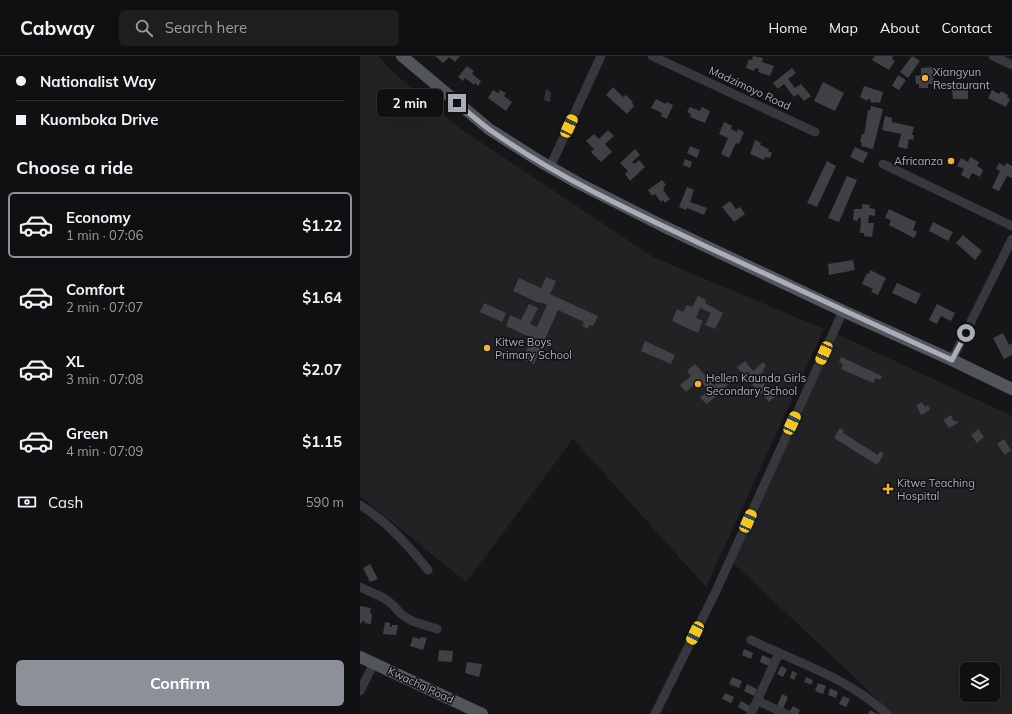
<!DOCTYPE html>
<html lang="en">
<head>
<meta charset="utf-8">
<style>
	:root { --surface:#101012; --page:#1e1e20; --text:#f1f3f6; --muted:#9c9d9f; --line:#303032; --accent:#8c9099 }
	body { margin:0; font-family:Mulish,sans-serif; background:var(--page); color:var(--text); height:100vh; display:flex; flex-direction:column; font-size:15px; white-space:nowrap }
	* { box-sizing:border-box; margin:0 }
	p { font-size:13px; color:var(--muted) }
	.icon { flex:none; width:22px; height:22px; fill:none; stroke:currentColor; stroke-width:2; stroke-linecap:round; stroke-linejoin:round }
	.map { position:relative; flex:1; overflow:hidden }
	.drawer { display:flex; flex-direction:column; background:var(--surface); width:360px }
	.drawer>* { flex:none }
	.guide { display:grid; align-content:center; height:88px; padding:0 16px; background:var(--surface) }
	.buttons { position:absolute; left:600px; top:606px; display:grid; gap:8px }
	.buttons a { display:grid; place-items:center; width:40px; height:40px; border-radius:6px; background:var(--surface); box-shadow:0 4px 16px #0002,0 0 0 1px var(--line); font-size:20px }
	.end { position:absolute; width:18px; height:18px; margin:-9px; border:5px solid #a8adb8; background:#111; box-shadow:0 0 0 2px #111 }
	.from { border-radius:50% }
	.bubble { position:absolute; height:28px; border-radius:6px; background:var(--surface); box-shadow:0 4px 16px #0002,0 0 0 1px var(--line); font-size:13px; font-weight:700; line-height:28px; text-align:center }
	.car { position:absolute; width:12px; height:24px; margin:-12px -6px; border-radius:5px; box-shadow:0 0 3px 1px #0007; background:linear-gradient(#f5c518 24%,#345 0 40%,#f5c518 0 76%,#345 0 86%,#f5c518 0) }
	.guide b { display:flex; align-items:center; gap:14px; height:38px; font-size:15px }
	.guide b+b { border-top:1px solid var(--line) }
	.guide i { width:10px; height:10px; background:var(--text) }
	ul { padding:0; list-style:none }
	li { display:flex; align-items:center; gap:12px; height:66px; margin:0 8px 6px; padding:0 8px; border:2px solid transparent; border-radius:6px }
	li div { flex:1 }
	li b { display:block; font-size:15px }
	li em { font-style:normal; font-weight:700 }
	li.on { border-color:var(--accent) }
	li>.icon { width:36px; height:36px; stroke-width:1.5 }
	h2 { padding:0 16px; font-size:18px; line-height:48px }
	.pay { display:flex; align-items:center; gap:10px; height:44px; padding:0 16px; font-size:15px }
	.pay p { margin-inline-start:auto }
	.button { display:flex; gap:8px; margin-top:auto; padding:8px 16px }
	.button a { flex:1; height:46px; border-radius:6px; background:var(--accent); color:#fff; font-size:16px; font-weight:700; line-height:46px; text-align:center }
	header { display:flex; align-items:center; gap:24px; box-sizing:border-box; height:56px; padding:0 20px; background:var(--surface); border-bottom:1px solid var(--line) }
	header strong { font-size:19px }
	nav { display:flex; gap:22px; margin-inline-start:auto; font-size:14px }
	.search { width:280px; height:36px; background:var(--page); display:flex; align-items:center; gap:10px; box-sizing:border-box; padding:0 14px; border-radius:6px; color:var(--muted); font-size:15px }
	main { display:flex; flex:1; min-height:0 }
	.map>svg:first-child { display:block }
	.built { fill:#222225; fill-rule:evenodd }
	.water { fill:#2c353c }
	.building { fill:#404145 }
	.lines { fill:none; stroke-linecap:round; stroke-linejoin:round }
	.minor { stroke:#37383d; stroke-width:9 }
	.major { stroke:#53555c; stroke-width:12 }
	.route { stroke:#a8adb8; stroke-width:5 }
	.poi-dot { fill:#f2b134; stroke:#111113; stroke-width:1.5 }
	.labels { text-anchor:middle; stroke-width:3; stroke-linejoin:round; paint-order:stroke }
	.poi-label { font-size:11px; fill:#a8adb8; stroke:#111113; text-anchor:start }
	.street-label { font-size:11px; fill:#a8adb8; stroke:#111113 }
</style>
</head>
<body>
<header>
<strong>Cabway</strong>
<div class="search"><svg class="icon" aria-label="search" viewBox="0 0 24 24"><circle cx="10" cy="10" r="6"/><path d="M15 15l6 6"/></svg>Search here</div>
<nav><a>Home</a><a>Map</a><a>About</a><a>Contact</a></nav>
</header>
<main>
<section class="drawer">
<div class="guide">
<b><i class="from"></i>Nationalist Way</b>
<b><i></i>Kuomboka Drive</b>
</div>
<h2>Choose a ride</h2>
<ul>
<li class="on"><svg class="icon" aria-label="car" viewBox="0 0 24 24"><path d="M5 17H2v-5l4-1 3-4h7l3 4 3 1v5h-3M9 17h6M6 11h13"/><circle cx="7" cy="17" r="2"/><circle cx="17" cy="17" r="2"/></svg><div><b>Economy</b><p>1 min · 07:06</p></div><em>$1.22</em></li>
<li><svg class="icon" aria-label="car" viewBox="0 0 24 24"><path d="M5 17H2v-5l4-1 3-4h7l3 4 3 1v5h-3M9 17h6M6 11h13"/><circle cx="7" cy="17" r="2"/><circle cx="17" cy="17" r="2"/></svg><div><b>Comfort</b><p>2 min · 07:07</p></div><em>$1.64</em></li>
<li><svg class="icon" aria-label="car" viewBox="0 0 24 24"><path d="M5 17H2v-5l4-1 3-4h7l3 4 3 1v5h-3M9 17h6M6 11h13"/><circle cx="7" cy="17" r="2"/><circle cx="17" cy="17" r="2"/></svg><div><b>XL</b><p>3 min · 07:08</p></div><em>$2.07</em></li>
<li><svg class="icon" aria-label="car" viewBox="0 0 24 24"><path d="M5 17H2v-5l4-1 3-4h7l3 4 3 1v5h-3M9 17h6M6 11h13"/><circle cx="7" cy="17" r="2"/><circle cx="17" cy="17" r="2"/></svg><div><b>Green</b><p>4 min · 07:09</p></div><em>$1.15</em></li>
</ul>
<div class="pay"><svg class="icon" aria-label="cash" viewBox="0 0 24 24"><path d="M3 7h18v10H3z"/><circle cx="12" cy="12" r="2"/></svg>Cash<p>590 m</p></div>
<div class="button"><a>Confirm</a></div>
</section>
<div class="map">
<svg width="652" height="658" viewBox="0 0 652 658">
	<rect width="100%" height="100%" fill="#161618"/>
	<g class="built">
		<polygon points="0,0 18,0 34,17 101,73 293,201 464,273 346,531 213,383 106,526 0,440"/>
		<path d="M475,277L652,360V658H532L509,635L372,506ZM607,613H633V639H607Z"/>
	</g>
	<polygon class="water" points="186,33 191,36 190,46 184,44"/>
	<g class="building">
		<polygon points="75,0 100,0 95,6 89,1 83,7"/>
		<polygon points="393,0 403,2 402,6 414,10 410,20 398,16 399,13 395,12 394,15 386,12 389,3 392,4"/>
		<polygon points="515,0 532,0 533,1 532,3 535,5 529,14 512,4"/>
		<polygon points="552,0 560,5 548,22 540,16"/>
		<polygon points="107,10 114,15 112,18 121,25 118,30 115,27 114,29 105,22 103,25 98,21"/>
		<polygon points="573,11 574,28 568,28 568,32 559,32 559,28 556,28 555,20 561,19 561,12"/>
		<polygon points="432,12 436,17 428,23 435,32 441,28 451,40 444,45 438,38 434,41 424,28 418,33 413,27"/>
		<polygon points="538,19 546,24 539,34 532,30"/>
		<polygon points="463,26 484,37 475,55 454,45"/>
		<polygon points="504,30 523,36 520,47 515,46 515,47 510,46 511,44 508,43 507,45 500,41"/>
		<polygon points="253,31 263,41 266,39 273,46 272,47 274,50 267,58 246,39"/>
		<polygon points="608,32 608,43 593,43 592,33"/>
		<polygon points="133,34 138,37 140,34 146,37 144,40 152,46 146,55 128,42"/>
		<polygon points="632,34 639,38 641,35 648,39 647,41 650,43 646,51 628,42"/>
		<polygon points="296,43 306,48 307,46 313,49 307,63 301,60 302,57 291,52"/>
		<polygon points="511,50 523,53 513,93 501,90 502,87 500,86 502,78 504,78 505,74 508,54 510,55"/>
		<polygon points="330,51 340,55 342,51 350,55 345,67 330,61 331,58 327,56"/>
		<polygon points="525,60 532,62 532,66 554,71 552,79 554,79 553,84 549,83 547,93 538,91 541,78 522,74"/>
		<polygon points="364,66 372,70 371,73 377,76 378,73 384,76 379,88 376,87 369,102 361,98 368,82 359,78"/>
		<polygon points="248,74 254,80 245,88 252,96 241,106 231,96 234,93 226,85 234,78 239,83"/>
		<polygon points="395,84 401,87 400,89 409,93 408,95 412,97 410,102 405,101 404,104 390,98"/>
		<polygon points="330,90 340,94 337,102 327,97"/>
		<polygon points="495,91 508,97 503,107 490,101"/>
		<polygon points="275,93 280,99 272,106 275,108 279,104 285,111 270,125 265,118 268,115 260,107"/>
		<polygon points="610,101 619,106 617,110 623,114 620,121 612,117 609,123 601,119 604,113 597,110 601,102 608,106"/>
		<polygon points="325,103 332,106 330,112 323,109"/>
		<polygon points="467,105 476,110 457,151 447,147"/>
		<polygon points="639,107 645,110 646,107 652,110 652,122 647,120 639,135 632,132 640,115 636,113"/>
		<polygon points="487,120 497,124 479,166 468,162"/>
		<polygon points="302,124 306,129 303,131 305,132 303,134 310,143 305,147 303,144 301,146 295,138 292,140 288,134"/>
		<polygon points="327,131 334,134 330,146 347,152 344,159 327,152 326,154 319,151"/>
		<polygon points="370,145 376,153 380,151 385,158 374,166 362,151"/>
		<polygon points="502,148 510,149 509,152 515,153 515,160 509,159 508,167 514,167 512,181 504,180 504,177 500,177 501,162 498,162 498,165 493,164 494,153 502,153"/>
		<polygon points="529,153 556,166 553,174 557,176 554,182 529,169 531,164 525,162"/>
		<polygon points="573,166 593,176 588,185 569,175"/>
		<polygon points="603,179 622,195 615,204 596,187"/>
		<polygon points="493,204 495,214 469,219 468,208"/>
		<polygon points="510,214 526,222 518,239 511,236 513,233 502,228 507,217 509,218"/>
		<polygon points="186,221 196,225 190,238 238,260 233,270 229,269 228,273 222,270 224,266 198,254 174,308 162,303 172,282 146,270 150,259 161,264 169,248 178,252 170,268 177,271 187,249 179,246 179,247 153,235 159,222 181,232"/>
		<polygon points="537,227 561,238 556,248 532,237"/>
		<polygon points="338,240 346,244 345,247 363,257 355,273 345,269 351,257 340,252 336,262 343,265 338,277 312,265 317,253 323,256 327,249 332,251"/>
		<polygon points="124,247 146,257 142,266 120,256"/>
		<polygon points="577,248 595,257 591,265 581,260 577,268 569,264"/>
		<polygon points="643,277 649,289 652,287 652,299 644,303 633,282"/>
		<polygon points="285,285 315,299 311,308 281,295"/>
		<polygon points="481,301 522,320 520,324 516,322 513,327 481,313 483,308 479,306"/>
		<polygon points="385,305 393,315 403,306 406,310 403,313 404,315 398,320 405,328 404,329 407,332 408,331 416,340 409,346 401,337 400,338 377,311"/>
		<polygon points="335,308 354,329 358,326 359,328 363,324 368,329 347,348 340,342 348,334 339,324 326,336 320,329 331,320 327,315"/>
		<polygon points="562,346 565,351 568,349 570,354 561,359 556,349"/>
		<polygon points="591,359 594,365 597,365 598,367 589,372 583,364"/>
		<polygon points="480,372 484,374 483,377 518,399 520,395 524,398 517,409 474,382"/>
		<polygon points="618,373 624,381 617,387 611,379"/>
		<polygon points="644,383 651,394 645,399 637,388"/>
		<polygon points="10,508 18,523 10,526 3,512"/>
		<polygon points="0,550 11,552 10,557 12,558 11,568 4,567 5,565 2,565 1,568 0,567"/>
		<polygon points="25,566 30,567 30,571 32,571 32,569 38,569 36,579 23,578"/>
		<polygon points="53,581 60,583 61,581 67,582 63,594 50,590"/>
		<polygon points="384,593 393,597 391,603 382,599"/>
		<polygon points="79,594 93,595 92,606 78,605"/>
		<polygon points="402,599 411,603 409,610 400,606"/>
		<polygon points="107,606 122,608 119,621 105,617"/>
		<polygon points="421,610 427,613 423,621 417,618"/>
		<polygon points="432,615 437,617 434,624 430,622"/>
		<polygon points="372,621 382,625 379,632 369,628"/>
		<polygon points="446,621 453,624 451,629 444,626"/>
		<polygon points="458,627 466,630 463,638 455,635"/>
		<polygon points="387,628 397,633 394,640 384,635"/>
		<polygon points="470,632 478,636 476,642 468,639"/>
		<polygon points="365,637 374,641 371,647 362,643"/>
		<polygon points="422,638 428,641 423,653 417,650"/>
		<polygon points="483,640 490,643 486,651 479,648"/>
		<polygon points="381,645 390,650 387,656 378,651"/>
		<polygon points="433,650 440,654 438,658 433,658 429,656"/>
		<polygon points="510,654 517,658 508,658"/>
	</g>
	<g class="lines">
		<g class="minor">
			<polyline points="292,0 455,76"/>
			<polyline points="633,0 652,9"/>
			<polyline points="523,108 652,170"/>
			<polyline points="190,111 241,0"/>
			<polyline points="592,304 652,183"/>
			<path d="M0,449C27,465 49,490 68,514"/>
			<polyline points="0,531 24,542 33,549 41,558 52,565 77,573"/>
			<path d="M391,584C438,607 488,622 527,658"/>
			<polyline points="0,635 14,607"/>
			<polyline points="398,645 426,658"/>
			<polyline points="295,658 356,535 483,255"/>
			<polyline points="391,658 419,597"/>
		</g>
		<g class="major">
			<polyline points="42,0 129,73 181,106 218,127 303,170 483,255 592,304 652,333"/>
			<polyline points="0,601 122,658"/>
		</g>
	</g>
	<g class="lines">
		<path class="route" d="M97,47C108,56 119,66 130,74C200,123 279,159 356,195C435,232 513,268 592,304L606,277"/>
	</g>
	<g class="poi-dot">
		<circle cx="565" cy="22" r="4"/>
		<circle cx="591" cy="105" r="4"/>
		<circle cx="127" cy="292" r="4"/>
		<circle cx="338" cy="328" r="4"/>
		<path d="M526 427h4v4h4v4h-4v4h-4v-4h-4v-4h4z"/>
	</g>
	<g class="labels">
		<g class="poi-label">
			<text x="573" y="20">Xiangyun<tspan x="573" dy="13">Restaurant</tspan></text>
			<text x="583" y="109" text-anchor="end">Africanza</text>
			<text x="135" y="290">Kitwe Boys<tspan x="135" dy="13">Primary School</tspan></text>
			<text x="346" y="326">Hellen Kaunda Girls<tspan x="346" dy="13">Secondary School</tspan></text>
			<text x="537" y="431">Kitwe Teaching<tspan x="537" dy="13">Hospital</tspan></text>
		</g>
		<g class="street-label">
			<text transform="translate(390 32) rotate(25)" y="4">Madzimoyo Road</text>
			<text transform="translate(61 629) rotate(25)" y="4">Kwacha Road</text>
		</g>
	</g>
</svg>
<div class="buttons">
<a><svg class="icon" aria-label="layers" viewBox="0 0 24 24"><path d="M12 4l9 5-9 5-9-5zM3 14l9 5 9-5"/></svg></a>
</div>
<i class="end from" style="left:606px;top:277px"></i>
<i class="end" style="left:97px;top:47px"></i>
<div class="bubble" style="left:17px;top:33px;width:66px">2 min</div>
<i class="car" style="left:209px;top:70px;rotate:25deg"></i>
<i class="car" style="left:464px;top:297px;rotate:204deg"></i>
<i class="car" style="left:432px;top:367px;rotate:25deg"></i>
<i class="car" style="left:388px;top:465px;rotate:24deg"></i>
<i class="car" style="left:335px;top:577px;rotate:206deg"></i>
</div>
</main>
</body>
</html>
